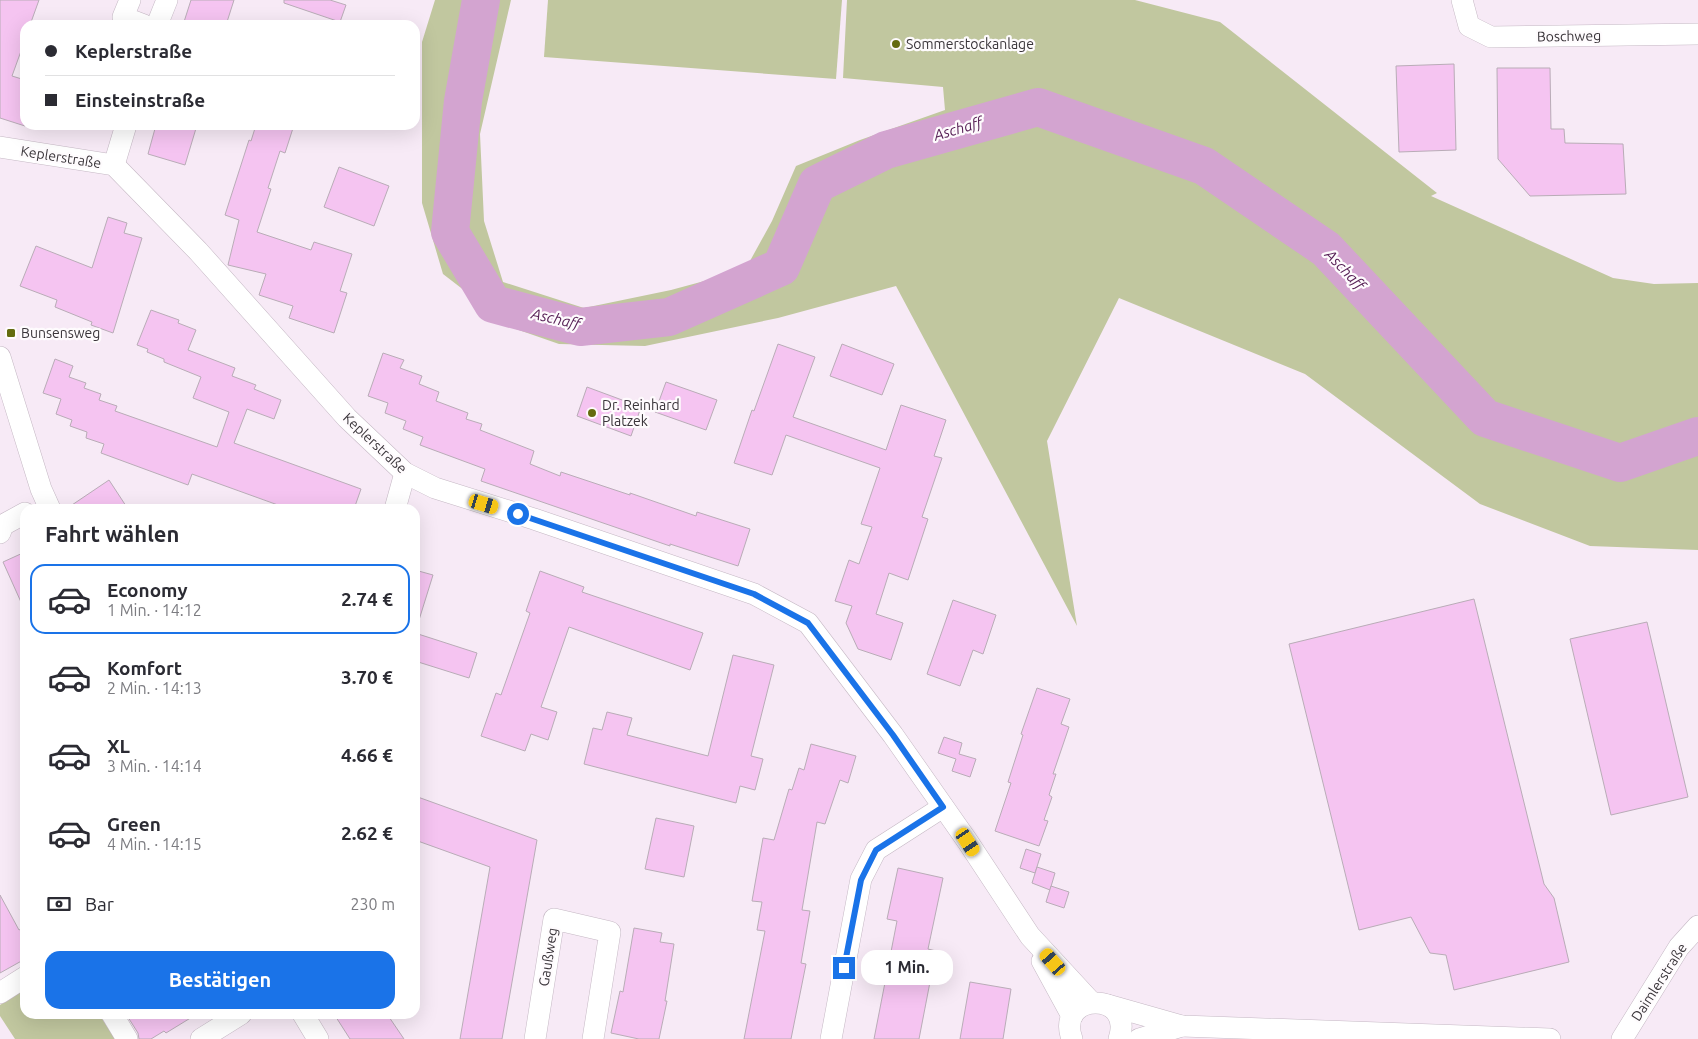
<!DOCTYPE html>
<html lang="de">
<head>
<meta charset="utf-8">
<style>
	:root { --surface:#fff; --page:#f2f2f3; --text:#2b2b33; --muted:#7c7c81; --line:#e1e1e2; --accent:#1a73e8 }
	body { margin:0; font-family:Ubuntu,sans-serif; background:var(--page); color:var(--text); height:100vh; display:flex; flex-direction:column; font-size:19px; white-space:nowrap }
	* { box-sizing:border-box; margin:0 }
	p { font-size:16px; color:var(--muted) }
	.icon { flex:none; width:28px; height:28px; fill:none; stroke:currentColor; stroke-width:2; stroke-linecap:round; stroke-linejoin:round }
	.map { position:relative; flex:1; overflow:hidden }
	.panel { position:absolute; left:20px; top:504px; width:400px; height:515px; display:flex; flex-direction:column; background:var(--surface); border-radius:15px; box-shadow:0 5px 20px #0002 }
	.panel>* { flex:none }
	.banner { position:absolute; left:20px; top:20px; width:400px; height:110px; border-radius:15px; box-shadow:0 5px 20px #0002; display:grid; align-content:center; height:110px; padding:0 25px; background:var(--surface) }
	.end { position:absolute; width:22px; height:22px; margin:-11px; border:6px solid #1a73e8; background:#fff; box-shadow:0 0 0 2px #fff }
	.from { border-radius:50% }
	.bubble { position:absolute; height:35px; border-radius:15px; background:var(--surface); box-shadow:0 5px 20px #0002; font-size:16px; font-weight:600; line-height:35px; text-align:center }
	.car { position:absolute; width:15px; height:30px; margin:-15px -8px; border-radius:6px; box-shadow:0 0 4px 1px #0007; background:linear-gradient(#f5c518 24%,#345 0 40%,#f5c518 0 76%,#345 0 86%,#f5c518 0) }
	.banner b { display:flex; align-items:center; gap:18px; height:48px; font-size:19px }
	.banner b+b { border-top:1px solid var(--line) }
	.banner i { width:12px; height:12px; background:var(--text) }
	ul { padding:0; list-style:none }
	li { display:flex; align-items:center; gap:15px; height:70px; margin:0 10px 8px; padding:0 15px; border:2px solid transparent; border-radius:15px }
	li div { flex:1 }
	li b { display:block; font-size:19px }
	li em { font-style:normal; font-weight:600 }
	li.active { border-color:var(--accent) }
	li>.icon { width:45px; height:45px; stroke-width:1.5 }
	h2 { padding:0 25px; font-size:22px; line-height:60px }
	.pay { display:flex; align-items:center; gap:12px; height:55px; padding:0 25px; font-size:19px }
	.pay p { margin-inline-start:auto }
	.cta { display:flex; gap:10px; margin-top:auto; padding:10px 25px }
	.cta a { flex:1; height:58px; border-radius:15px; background:var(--accent); color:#fff; font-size:20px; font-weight:600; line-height:58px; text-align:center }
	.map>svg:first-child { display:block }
	.green { fill:#c1c79f }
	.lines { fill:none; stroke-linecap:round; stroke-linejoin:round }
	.river { stroke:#d3a4d0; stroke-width:38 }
	.building { fill:#f5c4f1; stroke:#b9acb7 }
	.minor-casing { stroke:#c5b8c4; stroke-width:22 }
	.minor { stroke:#fff; stroke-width:21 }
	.route { stroke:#1a73e8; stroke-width:6 }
	.poi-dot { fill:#646b0f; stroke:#fefbfd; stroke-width:2 }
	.labels { text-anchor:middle; stroke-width:4.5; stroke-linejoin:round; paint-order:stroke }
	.street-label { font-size:14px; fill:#3a353a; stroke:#fefbfd }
	.poi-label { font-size:14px; fill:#3a353a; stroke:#fefbfd; text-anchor:start }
	.water-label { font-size:15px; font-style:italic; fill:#572056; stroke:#fefbfd }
</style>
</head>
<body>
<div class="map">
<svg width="1698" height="1039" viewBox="0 0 1698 1039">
	<rect width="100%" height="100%" fill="#f7eaf6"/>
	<g class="green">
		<polygon points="435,0 511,0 480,134 484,221 503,282 584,308 671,290 745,270 772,221 796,166 860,140 945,110 943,87 843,78 847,0 1135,0 1220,22 1437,193 1431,196 1613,278 1654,284 1698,283 1698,550 1590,546 1480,504 1305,374 1119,298 1047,441 1077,626 896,286 778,318 645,346 559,344 513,328 443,274 422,203 422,42"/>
		<polygon points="548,0 842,0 836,79 544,57"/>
		<polygon points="25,989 25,1014 99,1014 115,1039 15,1039 0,1016 0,1005"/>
	</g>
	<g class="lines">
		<polyline class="river" points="481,0 463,101 450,232 493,304 580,327 669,317 781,267 817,184 886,150 1038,107 1204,166 1326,249 1485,418 1620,463 1698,436"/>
	</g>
	<g class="building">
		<polygon points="0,0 39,0 30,25 25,25 25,40 12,76 25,80 25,126 0,118"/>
		<polygon points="191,0 234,0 226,25 183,25"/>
		<polygon points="284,0 330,0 346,5 340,22 284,3"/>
		<polygon points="1454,64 1456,150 1399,152 1396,66"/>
		<polygon points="1497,68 1550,68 1551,129 1564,129 1565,143 1623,144 1626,194 1530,196 1498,159"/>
		<polygon points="156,125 197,125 185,165 148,154"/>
		<polygon points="256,125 294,125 285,153 280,151 268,188 271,189 257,232 311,250 314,242 352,254 340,291 347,293 334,333 289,318 293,306 259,295 266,274 228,265 239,220 225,215 249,140 251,141"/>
		<polygon points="339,167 389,186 374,226 324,207"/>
		<polygon points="108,217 127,223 124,233 142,238 113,333 91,325 92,322 55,307 57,300 20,286 36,246 92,268"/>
		<polygon points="151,310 179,320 178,323 196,330 188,350 235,368 232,376 256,385 254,389 281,400 274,419 247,409 234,443 361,489 354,509 289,509 192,474 188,485 101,453 104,444 86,438 87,432 70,426 72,420 56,414 61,399 43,393 55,359 73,366 69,377 86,383 84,388 101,394 99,400 117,406 115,411 217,447 229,412 193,398 201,377 164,362 164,359 147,352 148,349 137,345"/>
		<polygon points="778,344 815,357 793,417 886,450 901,405 946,420 934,456 942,458 922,517 928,519 908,580 889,573 876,614 903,623 891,660 858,649 846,623 852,606 835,601 849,560 859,564 872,527 861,524 880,468 786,435 772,475 734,463 752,410 754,411"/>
		<polygon points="842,344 894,364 882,395 830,376"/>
		<polygon points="383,353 404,360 400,368 422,376 419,384 439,392 436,401 468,413 466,419 482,424 480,430 534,451 530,464 560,476 561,472 630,495 630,493 696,516 697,512 750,529 738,566 670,544 670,546 481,481 485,469 420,445 423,437 403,429 406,421 385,413 388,403 368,396"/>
		<polygon points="666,382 717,400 706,430 655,412"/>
		<polygon points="587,387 641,407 631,436 577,416"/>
		<polygon points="109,480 128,509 66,509"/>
		<polygon points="25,552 25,611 3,562"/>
		<polygon points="415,570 433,575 419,620 415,620"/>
		<polygon points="540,571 584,587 582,592 703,633 690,670 569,627 541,707 557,712 548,740 531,734 525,751 481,736 496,693 501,695 530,613 526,611"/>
		<polygon points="1474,599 1544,884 1554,898 1569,962 1454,990 1446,955 1430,953 1411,917 1359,930 1289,644"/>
		<polygon points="953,600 996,615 983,654 973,650 960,686 927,674"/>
		<polygon points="1647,622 1688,797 1611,815 1570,639"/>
		<polygon points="415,633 477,653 469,678 415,661"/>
		<polygon points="733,655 774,665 751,756 763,759 755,790 740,786 736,803 584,764 593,728 602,730 607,712 632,718 627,735 708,756"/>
		<polygon points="1037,688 1070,699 1061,724 1069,727 1053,774 1056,774 1049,795 1052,797 1044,820 1048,821 1039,846 995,831 1011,783 1008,782 1023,735 1021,734"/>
		<polygon points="944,737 962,743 959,754 976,759 970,777 952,771 956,759 938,753"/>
		<polygon points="811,744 856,756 848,783 840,780 825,824 817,822 802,910 810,911 801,963 806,964 791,1039 744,1039 765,931 757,930 762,902 752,901 763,838 774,840 789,789 792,790 799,768 804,770"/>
		<polygon points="415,796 537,840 502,1039 460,1039 490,867 415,840"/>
		<polygon points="656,818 694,826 684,877 645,869"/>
		<polygon points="1026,849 1041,854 1035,873 1020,868"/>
		<polygon points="1037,867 1055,873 1050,890 1032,883"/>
		<polygon points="898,868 943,878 928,949 936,951 919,1039 874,1039 897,921 887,919"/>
		<polygon points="1051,886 1069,892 1064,908 1046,902"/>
		<polygon points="0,895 19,930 25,927 25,959 0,973"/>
		<polygon points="634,928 662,933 660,942 674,944 665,1001 667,1001 659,1039 639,1039 611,1033 620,991 623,992"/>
		<polygon points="970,982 1011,989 1003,1039 960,1039"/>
		<polygon points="126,1014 197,1014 166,1033 164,1031 151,1039 139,1039 138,1033"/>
		<polygon points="334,1014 387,1014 404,1039 350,1039"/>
	</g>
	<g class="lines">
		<defs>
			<g id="minor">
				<polyline points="130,0 123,17 144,25"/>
				<polyline points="1462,0 1469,26 1491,37 1698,34"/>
				<polyline points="157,25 167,0"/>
				<polyline points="0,147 114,165 198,251 347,418 405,473 435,488 534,519 754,594 808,623 893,735 968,842 1030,936 1091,1002"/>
				<polyline points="114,165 126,125"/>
				<polyline points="0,357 41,489 50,509"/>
				<polyline points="395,509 405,473"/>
				<polyline points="0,533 3,525 25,513"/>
				<polyline points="1042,961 1072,1016"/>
				<polyline points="0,993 25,977"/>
				<polyline points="1108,1005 1182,1026 1550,1039"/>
				<polyline points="112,1014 127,1039"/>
				<polyline points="303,1014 318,1039"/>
				<polyline points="201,1039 241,1014"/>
				<polyline points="535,1039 554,919 610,932 593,1039"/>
				<polyline points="831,1039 861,879 876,850 943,807"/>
				<path d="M1072,1039C1055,992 1135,990 1119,1039"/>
				<polyline points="1139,1039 1182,1026"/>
				<polyline points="1622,1039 1679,947 1698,926"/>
			</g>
		</defs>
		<use href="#minor" class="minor-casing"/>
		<use href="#minor" class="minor"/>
	</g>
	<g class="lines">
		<polyline class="route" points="518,514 754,594 808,623 893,735 943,807 876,850 861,880 844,968"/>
	</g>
	<g class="poi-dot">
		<circle cx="896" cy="44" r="5"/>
		<rect x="6" y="328" width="10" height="10" rx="2.5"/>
		<circle cx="592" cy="413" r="5"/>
	</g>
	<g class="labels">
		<g class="street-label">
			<text transform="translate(1569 36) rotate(-1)" y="5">Boschweg</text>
			<text transform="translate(61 157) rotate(9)" y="5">Keplerstraße</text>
			<text transform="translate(375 443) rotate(43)" y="5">Keplerstraße</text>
			<text transform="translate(548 957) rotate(-81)" y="5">Gaußweg</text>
			<text transform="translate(1659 982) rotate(-57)" y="5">Daimlerstraße</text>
		</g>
		<g class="poi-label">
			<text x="906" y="49">Sommerstockanlage</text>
			<text x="21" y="338">Bunsensweg</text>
			<text x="602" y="410">Dr. Reinhard<tspan x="602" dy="16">Platzek</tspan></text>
		</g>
		<g class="water-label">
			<text transform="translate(958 129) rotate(-16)" y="5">Aschaff</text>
			<text transform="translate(1345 270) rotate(46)" y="5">Aschaff</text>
			<text transform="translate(556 319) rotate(13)" y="5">Aschaff</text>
		</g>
	</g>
</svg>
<i class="end from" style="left:518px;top:514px"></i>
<i class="end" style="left:844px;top:968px"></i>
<div class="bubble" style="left:861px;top:950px;width:92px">1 Min.</div>
<i class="car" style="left:484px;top:504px;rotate:107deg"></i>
<i class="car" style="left:968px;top:842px;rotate:147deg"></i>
<i class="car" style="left:1053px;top:962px;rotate:319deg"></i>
<div class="banner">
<b><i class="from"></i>Keplerstraße</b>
<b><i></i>Einsteinstraße</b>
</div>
<section class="panel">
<h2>Fahrt wählen</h2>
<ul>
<li class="active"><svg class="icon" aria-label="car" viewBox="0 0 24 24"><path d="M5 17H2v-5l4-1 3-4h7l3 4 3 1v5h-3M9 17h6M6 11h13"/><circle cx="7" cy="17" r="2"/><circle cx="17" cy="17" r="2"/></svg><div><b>Economy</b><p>1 Min. · 14:12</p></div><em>2.74 €</em></li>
<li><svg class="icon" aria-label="car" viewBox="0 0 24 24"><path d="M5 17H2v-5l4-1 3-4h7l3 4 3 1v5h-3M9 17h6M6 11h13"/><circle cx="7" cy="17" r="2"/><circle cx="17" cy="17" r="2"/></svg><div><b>Komfort</b><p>2 Min. · 14:13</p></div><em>3.70 €</em></li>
<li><svg class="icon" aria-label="car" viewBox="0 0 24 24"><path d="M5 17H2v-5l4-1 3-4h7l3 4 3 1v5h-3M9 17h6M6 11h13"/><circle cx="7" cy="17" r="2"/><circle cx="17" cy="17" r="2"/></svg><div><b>XL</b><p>3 Min. · 14:14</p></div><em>4.66 €</em></li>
<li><svg class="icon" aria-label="car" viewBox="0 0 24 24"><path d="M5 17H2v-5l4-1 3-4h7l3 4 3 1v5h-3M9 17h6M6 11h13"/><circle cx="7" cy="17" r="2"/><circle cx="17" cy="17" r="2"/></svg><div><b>Green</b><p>4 Min. · 14:15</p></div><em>2.62 €</em></li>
</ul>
<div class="pay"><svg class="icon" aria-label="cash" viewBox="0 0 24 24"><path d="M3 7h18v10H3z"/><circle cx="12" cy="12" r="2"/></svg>Bar<p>230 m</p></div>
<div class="cta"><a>Bestätigen</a></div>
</section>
</div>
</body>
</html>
